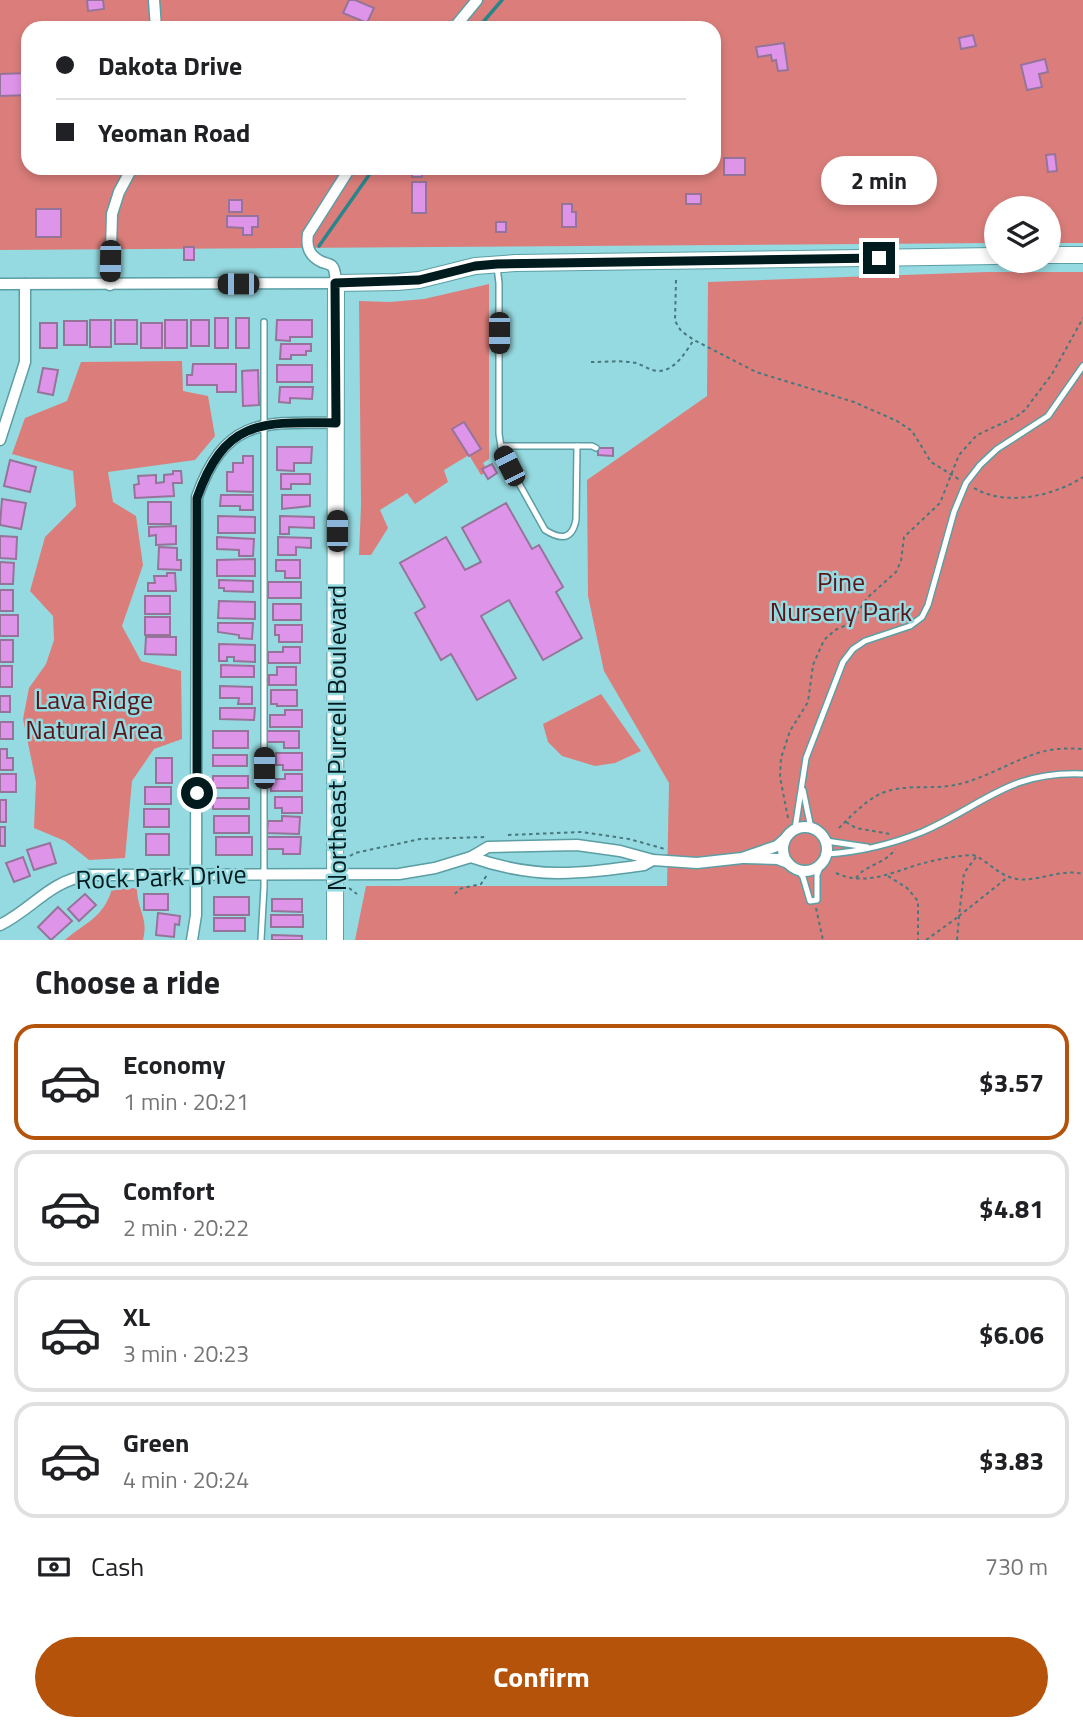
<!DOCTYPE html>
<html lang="en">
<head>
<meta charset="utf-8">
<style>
	:root { --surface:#fff; --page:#f2f2f2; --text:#202124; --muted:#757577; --line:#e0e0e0; --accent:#b45309 }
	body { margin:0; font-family:"Titillium Web",sans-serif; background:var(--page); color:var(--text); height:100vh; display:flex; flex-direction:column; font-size:26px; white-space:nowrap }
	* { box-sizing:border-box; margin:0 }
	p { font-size:23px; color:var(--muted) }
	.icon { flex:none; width:38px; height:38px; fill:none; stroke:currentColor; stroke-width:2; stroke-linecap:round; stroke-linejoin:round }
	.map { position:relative; height:940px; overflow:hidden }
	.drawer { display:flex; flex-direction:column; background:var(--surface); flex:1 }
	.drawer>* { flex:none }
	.guide { position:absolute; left:21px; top:21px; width:700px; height:154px; border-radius:21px; box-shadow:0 4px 10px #0003; display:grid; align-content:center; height:154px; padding:0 35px; background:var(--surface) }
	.fabs { position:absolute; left:984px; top:196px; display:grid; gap:14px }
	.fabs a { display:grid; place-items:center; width:77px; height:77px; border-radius:50%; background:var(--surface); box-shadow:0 4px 10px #0003; font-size:35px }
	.end { position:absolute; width:32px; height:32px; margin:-16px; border:9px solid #001b1e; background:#fff; box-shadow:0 0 0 4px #fff }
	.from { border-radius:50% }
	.bubble { position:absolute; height:49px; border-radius:24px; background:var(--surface); box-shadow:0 4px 10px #0003; font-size:23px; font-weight:700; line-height:49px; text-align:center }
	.car { position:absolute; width:21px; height:42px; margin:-21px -10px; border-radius:9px; box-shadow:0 0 5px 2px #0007; background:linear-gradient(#222 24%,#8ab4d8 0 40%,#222 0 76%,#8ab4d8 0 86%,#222 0) }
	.guide b { display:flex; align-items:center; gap:24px; height:66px; font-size:26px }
	.guide b+b { border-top:2px solid var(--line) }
	.guide i { width:18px; height:18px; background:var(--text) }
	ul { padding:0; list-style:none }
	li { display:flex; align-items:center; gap:21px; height:116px; margin:0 14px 10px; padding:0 21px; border:4px solid var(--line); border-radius:21px }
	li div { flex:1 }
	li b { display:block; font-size:26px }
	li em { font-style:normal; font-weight:700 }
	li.active { border-color:var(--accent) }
	li>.icon { width:63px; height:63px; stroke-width:1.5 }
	h2 { padding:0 35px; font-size:32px; line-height:84px }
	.pay { display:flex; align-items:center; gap:18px; height:77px; padding:0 35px; font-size:26px }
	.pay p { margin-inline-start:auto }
	.action { display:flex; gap:14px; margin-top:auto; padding:14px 35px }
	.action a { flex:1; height:80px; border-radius:42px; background:var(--accent); color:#fff; font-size:28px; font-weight:700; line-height:80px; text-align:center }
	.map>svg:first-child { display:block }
	.green { fill:#db7e7b; fill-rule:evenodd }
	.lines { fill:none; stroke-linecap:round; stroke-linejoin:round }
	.stream { stroke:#29858c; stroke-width:3.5 }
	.building { fill:#de95e9; stroke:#96749a; stroke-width:2 }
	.lane-casing { stroke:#5b9ea4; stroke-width:8 }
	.street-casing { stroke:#5b9ea4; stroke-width:13 }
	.secondary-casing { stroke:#5b9ea4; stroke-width:18 }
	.path { stroke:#48777c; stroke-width:2; stroke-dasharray:3.5 3.5; stroke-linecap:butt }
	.lane { stroke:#fff; stroke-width:5 }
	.street { stroke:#fff; stroke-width:10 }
	.secondary { stroke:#fff; stroke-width:16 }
	.route { stroke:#001b1e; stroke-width:9 }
	.labels { text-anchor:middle; stroke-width:5; stroke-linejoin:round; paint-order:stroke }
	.park-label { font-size:26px; fill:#5b1418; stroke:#95dae0 }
	.street-label { font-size:26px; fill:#001b1e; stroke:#95dae0 }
</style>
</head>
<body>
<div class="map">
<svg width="1083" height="940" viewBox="0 0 1083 940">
	<rect width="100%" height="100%" fill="#95dae0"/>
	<g class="green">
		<path d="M0,0H1083V243H1048V208H996V243L0,250ZM28,28H714V168H28Z"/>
		<polygon points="987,272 1083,272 1083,940 355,940 366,886 667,886 669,783 604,671 588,596 587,480 707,396 708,282"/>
		<polygon points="489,284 489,459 483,463 488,471 481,475 469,455 444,470 448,482 415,504 407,493 380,510 388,528 371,555 359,555 361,506 359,301 390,302 424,299"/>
		<polygon points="182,361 183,391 208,396 215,436 195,460 108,472 113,502 136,516 143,565 122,626 141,661 181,671 182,739 154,749 132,781 125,858 89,860 65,841 34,828 36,782 23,719 29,688 46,664 54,640 53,616 30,591 45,537 76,506 73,471 12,454 25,418 67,401 81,362"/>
		<polygon points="601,694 641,751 615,763 595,766 562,756 548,742 543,724"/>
		<path d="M137,888C137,910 149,918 143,940H65C86,922 103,918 112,889Z"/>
	</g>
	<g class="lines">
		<g class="stream">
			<polyline points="478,28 502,0"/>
			<polyline points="319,246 374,168"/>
		</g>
	</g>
	<g class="building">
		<polygon points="87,0 103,0 104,9 88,11"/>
		<polygon points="349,0 355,0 374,8 367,23 343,13"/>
		<polygon points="973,35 976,46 961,49 959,38"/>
		<polygon points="784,43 788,70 778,71 776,60 772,61 771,55 758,57 756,47"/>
		<polygon points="1045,59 1048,72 1039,74 1042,87 1027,90 1021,65"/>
		<polygon points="28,73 28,95 0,96 0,74"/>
		<polygon points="1055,154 1057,171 1048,172 1046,155"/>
		<rect x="724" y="158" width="21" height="17"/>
		<rect x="412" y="168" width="10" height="9"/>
		<rect x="412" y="182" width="14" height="31"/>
		<rect x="686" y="194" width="15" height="10"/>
		<rect x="229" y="200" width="13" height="12"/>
		<polygon points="562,204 572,204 572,212 576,212 576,227 562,227"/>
		<rect x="36" y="209" width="25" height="28"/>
		<polygon points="227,216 258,216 258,227 252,227 252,235 243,235 243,228 227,227"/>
		<rect x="496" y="222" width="10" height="10"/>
		<rect x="184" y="247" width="10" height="13"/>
		<rect x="215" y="318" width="13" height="30"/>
		<rect x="236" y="318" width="13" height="30"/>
		<rect x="90" y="320" width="21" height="27"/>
		<rect x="115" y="320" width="22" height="24"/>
		<rect x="165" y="320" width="22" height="28"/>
		<rect x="191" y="320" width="18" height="26"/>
		<polygon points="277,320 312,320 312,337 290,337 290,341 276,340"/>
		<rect x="64" y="321" width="23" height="24"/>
		<rect x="40" y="323" width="17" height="25"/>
		<rect x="141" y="323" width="21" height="25"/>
		<polygon points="281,344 311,344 311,351 306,351 306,355 291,355 291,359 280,359"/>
		<polygon points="193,364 236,364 236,392 217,392 217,385 187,385 187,375 192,375"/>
		<rect x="277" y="365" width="35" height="17"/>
		<polygon points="43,368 58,370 53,395 38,392"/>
		<polygon points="258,370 259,405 243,406 242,371"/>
		<polygon points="280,387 313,387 312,399 290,398 290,403 279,402"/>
		<polygon points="464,422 481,449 469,456 452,429"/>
		<polygon points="277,447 312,447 311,463 294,463 294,471 277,470"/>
		<polygon points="598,448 613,448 613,456 598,455"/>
		<polygon points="243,456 253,456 253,492 227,491 227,472 233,472 233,463 243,463"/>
		<polygon points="10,460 36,467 30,492 4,486"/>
		<polygon points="492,464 497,473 488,479 482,469"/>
		<polygon points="173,471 181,471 182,483 173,483 174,496 135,498 134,485 139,484 138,476 156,475 156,483 164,482 164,475 173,474"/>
		<polygon points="281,474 310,474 310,484 291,484 291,489 281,489"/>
		<polygon points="221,495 253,495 253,510 240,510 240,506 220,506"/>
		<polygon points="282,495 310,495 310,506 282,509"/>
		<polygon points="2,499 26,503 21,529 0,525"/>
		<rect x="148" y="502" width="23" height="22"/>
		<polygon points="506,503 532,549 539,545 563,587 556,592 582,638 543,660 509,600 481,616 516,678 477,700 451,654 441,660 415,613 425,607 400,563 446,537 465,570 481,562 462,528"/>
		<polygon points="218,516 255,517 255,533 218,533"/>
		<polygon points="280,516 314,517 314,528 289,527 289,534 280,534"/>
		<polygon points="176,526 176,544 156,545 156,535 149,536 149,527"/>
		<polygon points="0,536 17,537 16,559 0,558"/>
		<polygon points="217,537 254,539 253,556 239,556 239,550 217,549"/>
		<polygon points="278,537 311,538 311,548 296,547 296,555 278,555"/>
		<polygon points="159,547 177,548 177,560 181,560 181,570 158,569"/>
		<polygon points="255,559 255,576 217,576 217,560"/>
		<polygon points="276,560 300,560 300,578 285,578 285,571 276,571"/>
		<polygon points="0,562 14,563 13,584 0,584"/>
		<polygon points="167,573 175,573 176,591 148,591 148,583 155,583 154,576 167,576"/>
		<polygon points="219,580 253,581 253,592 224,591 224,588 219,588"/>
		<rect x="268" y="582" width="33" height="16"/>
		<rect x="0" y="590" width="13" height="21"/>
		<rect x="145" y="596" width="25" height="18"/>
		<polygon points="219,601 255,602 255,619 218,618"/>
		<rect x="273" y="604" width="28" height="16"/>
		<rect x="0" y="615" width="18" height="21"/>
		<rect x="145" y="617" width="25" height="18"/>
		<polygon points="218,623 253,623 252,639 239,638 239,635 218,632"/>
		<polygon points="275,625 302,625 302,642 279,642 279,635 275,635"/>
		<polygon points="146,637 176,637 176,655 145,654"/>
		<rect x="0" y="640" width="13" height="22"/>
		<polygon points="219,644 255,645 255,662 234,661 234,657 227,657 227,661 219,661"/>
		<polygon points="283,647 300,647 300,663 268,663 268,652 283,652"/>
		<polygon points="221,665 254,666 254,677 221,677"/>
		<rect x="0" y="666" width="12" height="21"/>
		<polygon points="277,667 296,667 296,685 269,685 269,675 277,675"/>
		<polygon points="220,686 252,687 252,704 238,704 239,698 220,698"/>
		<polygon points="271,690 297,690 297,706 277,706 277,704 271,704"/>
		<rect x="0" y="696" width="10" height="16"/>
		<polygon points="220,708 255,708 254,720 220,719"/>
		<polygon points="285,710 302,710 302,727 270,727 270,715 285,715"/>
		<rect x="0" y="722" width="13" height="17"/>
		<rect x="213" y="731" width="35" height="17"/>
		<polygon points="267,731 299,731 299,748 284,748 284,742 267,742"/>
		<polygon points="0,749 7,749 7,758 13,758 13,770 0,770"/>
		<polygon points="276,753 302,753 302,770 283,770 283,765 276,765"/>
		<rect x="213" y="755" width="34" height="11"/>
		<rect x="156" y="758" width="16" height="25"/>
		<rect x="0" y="774" width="16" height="18"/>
		<polygon points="285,774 302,774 302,791 271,791 271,779 285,779"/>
		<rect x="213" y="776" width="35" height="12"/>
		<rect x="145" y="787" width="26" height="17"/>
		<polygon points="275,797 302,797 302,813 282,813 282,808 275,808"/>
		<rect x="213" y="798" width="36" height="11"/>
		<rect x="0" y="800" width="6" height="22"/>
		<rect x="144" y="809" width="25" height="18"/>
		<rect x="214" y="816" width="35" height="17"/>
		<polygon points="282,816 300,817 299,834 267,833 268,821 282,821"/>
		<rect x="0" y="827" width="5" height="19"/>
		<rect x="146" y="834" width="23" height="21"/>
		<rect x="216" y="837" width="36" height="18"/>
		<polygon points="266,837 301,837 300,854 283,854 283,849 266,849"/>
		<polygon points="50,843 56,863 34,870 27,850"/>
		<polygon points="23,857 30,876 14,882 6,863"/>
		<polygon points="85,894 96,905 79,921 68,909"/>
		<rect x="144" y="894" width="24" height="16"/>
		<rect x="214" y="897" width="35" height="18"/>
		<polygon points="272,899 302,899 302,912 272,911"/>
		<polygon points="58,907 72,921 51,940 38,927"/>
		<polygon points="158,913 180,916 179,925 175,924 174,937 156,935"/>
		<rect x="271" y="915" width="32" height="12"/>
		<rect x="214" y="918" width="31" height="13"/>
		<polygon points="272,935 302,936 302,940 272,940"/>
	</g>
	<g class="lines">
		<defs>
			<g id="lane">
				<path d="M497,267L499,283V434L502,453L545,530C561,540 572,540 576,520L577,446"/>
				<polyline points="501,446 592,446 596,448"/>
				<polyline points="803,790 811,828"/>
				<polyline points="795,829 806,758 843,662 853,649 865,641 910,626 922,617 928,605 954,512 966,483 980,465 997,449 1048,416 1083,366"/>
				<polyline points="826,841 867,847"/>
				<path d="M827,854C859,852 892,844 922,832C984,805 1008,771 1083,774"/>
				<polyline points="798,870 803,877 810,901 817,900 817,875 821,865"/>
				<polyline points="261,940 264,887 264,322"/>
			</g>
			<g id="street">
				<polyline points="154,0 156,28"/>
				<polyline points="454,28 477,0"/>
				<path d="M0,284L336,283C335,278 336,270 332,266C330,264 325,263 322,262C309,256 306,247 308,234L350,168"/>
				<polyline points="110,285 112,214 119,192 132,168"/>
				<polyline points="0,440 25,362 25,284"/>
				<circle cx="805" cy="849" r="22"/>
				<path d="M471,857C536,880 578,874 644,865L653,860"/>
				<polyline points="745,858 778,859 788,863"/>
				<path d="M0,925C34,908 48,882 88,875L399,874L435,868L471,857L488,847L577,845L620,851L653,860L697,863L742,858L777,846L785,839"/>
				<path d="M192,940L196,915V873L197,497C225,418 263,422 336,423"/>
			</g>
			<g id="secondary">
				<polyline points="1048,255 1083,255"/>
				<polyline points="335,940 336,283 397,282 419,280 475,266 516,263 996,256"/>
			</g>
		</defs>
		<use href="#lane" class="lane-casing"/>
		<use href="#street" class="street-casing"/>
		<use href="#secondary" class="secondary-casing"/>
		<g class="path">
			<polyline points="676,280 675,321 681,331 694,340 756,372 854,402 897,421 912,431 931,462 960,480"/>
			<path d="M591,362C605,362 622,360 636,363C643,365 649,370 657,371C674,372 685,353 693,341"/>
			<path d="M974,488C1006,507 1054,496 1083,477"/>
			<polyline points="788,818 780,777 781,758 790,731 808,702 813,665 824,640 835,630 851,623 867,598 896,572 901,561 904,537 940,503 959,455 977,435 1016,417 1025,410 1052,374 1083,318"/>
			<polyline points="846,822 856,828 890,834"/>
			<path d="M839,828C851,816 865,801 880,794C904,783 930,790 955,785C984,779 1008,763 1035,754C1051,748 1067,748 1083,749"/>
			<polyline points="508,835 581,832 629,839 665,849"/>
			<polyline points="350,856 355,853 420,839 485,837"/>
			<polyline points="976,857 964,873 959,916 1008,877"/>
			<path d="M836,873C867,888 898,869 928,862C943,858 958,856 973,855C989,861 998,876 1017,879C1040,882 1060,868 1083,874"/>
			<polyline points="888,876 907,888 918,901 918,940"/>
			<path d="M856,878C866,864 886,864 895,849"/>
			<polyline points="349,888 357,894"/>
			<polyline points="455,894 459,889 481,884 487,875"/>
			<polyline points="816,908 823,940"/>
			<polyline points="926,940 958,917"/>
			<polyline points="957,940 959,917"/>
		</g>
		<use href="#lane" class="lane"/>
		<use href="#street" class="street"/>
		<use href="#secondary" class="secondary"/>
	</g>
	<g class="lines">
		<path class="route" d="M197,793V498C225,418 263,422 336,423L335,283L419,280L475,266L497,264L879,258"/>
	</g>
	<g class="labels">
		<g class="park-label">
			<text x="841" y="591">Pine<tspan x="841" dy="30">Nursery Park</tspan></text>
			<text x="94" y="709">Lava Ridge<tspan x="94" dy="30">Natural Area</tspan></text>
		</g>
		<g class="street-label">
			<text transform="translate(337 738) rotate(-90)" y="9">Northeast Purcell Boulevard</text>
			<text transform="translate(161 877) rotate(-2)" y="9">Rock Park Drive</text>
		</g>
	</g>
</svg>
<div class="fabs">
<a><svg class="icon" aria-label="layers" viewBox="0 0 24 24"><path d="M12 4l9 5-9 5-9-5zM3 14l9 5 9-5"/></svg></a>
</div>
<i class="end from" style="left:197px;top:793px"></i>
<i class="end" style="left:879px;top:258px"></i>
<div class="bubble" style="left:821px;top:156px;width:116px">2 min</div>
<i class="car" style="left:110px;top:261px;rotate:181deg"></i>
<i class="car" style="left:238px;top:284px;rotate:270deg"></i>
<i class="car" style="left:499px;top:333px;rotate:180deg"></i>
<i class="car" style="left:509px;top:466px;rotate:333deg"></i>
<i class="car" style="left:337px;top:531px;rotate:0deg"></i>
<i class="car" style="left:264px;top:768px;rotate:0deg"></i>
<div class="guide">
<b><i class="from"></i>Dakota Drive</b>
<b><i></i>Yeoman Road</b>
</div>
</div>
<section class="drawer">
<h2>Choose a ride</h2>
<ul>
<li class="active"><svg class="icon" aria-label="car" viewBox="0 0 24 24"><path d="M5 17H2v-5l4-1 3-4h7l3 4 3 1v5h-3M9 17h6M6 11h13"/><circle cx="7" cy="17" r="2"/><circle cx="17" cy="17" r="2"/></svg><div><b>Economy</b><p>1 min · 20:21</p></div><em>$3.57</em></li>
<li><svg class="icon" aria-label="car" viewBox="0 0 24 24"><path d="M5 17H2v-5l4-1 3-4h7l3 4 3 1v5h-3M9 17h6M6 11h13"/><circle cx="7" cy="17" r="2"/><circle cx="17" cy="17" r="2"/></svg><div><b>Comfort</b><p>2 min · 20:22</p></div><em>$4.81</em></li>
<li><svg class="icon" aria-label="car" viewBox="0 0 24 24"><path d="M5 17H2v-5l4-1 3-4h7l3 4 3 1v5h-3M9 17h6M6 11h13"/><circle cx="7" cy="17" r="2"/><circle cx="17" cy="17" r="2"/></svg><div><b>XL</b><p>3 min · 20:23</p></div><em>$6.06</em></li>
<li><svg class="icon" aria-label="car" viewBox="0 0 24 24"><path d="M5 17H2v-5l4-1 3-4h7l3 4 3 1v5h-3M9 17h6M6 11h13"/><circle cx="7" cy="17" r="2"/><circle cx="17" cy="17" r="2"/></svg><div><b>Green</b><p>4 min · 20:24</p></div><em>$3.83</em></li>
</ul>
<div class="pay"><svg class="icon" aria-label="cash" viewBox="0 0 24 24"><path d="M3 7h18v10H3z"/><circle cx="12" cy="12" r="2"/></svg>Cash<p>730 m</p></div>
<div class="action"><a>Confirm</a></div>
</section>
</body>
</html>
